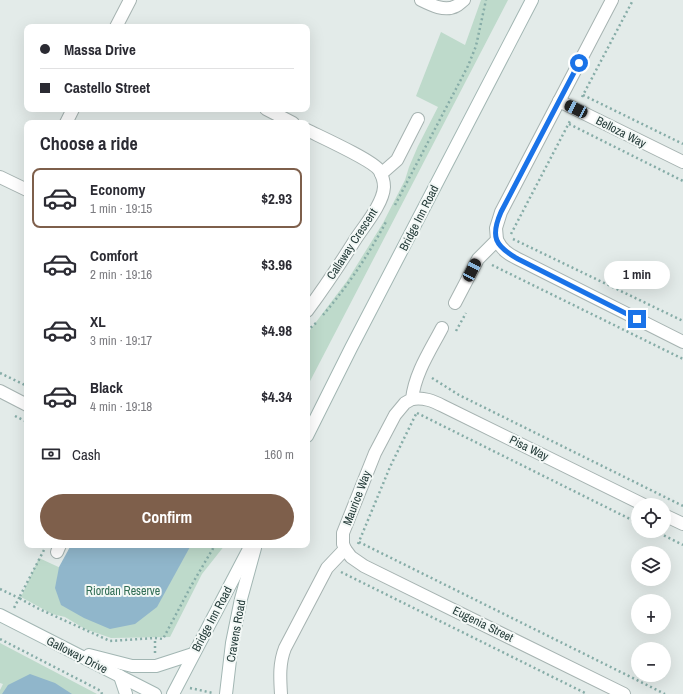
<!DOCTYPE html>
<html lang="en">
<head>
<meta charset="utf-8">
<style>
	:root { --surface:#fff; --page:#f2f2f3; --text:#2b2b33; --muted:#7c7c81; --line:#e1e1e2; --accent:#7e5f4b }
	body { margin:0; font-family:"Archivo Narrow",sans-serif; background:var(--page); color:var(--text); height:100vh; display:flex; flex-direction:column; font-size:15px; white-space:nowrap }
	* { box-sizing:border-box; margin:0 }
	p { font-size:13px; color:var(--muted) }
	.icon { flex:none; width:22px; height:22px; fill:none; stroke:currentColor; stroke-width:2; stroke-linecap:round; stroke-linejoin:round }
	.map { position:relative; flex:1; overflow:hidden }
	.panel { position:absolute; left:24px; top:120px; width:286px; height:428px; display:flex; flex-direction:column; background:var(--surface); border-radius:8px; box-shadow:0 4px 16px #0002 }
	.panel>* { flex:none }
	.guide { position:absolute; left:24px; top:24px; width:286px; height:88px; border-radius:8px; box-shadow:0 4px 16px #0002; display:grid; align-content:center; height:88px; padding:0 16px; background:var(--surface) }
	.controls { position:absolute; left:631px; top:498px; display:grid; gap:8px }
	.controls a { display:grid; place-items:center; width:40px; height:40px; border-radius:50%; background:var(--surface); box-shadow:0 4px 16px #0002; font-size:20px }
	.end { position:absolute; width:18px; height:18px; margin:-9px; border:5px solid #1a73e8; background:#fff; box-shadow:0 0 0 2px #fff }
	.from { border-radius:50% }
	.bubble { position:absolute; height:28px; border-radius:14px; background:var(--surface); box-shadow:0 4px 16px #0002; font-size:13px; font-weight:700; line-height:28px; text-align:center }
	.car { position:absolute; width:12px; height:24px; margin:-12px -6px; border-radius:5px; box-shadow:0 0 3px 1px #0007; background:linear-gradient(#222 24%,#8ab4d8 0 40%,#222 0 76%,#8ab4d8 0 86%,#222 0) }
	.guide b { display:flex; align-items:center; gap:14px; height:38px; font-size:15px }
	.guide b+b { border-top:1px solid var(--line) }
	.guide i { width:10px; height:10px; background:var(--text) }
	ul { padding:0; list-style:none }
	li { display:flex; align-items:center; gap:12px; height:60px; margin:0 8px 6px; padding:0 8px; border:2px solid transparent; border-radius:8px }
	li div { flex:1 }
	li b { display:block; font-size:15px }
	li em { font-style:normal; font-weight:700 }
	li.on { border-color:var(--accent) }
	li>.icon { width:36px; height:36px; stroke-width:1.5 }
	h2 { padding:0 16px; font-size:18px; line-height:48px }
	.pay { display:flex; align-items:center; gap:10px; height:44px; padding:0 16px; font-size:15px }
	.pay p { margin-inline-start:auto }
	.primary-button { display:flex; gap:8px; margin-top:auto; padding:8px 16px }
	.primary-button a { flex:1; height:46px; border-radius:24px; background:var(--accent); color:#fff; font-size:16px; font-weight:700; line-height:46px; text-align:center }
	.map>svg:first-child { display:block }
	.green { fill:#bedacb }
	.water { fill:#90b6cb }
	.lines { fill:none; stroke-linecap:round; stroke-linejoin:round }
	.street-casing { stroke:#a6b3b1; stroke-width:14 }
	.secondary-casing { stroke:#a2b6b3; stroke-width:14 }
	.path { stroke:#86aca7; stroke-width:2.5; stroke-dasharray:2 3; stroke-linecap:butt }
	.street { stroke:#fff; stroke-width:12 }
	.secondary { stroke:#fff; stroke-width:12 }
	.route { stroke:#1a73e8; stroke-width:5 }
	.labels { text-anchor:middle; stroke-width:4; stroke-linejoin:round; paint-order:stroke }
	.street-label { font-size:12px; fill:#243b39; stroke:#f3f8f6 }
	.park-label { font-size:12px; fill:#326e55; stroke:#f3f8f6 }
</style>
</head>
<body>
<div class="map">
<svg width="683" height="694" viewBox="0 0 683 694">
	<rect width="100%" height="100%" fill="#e3ebe9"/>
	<g class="green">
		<polygon points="481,0 508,0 307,387 307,334 347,281 383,223 405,180 409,167 418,146 438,107 416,96 441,32 465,45"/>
		<polygon points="77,545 225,545 202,574 170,637 111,638 85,629 65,617 52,614 21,597 39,558 65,570"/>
		<polygon points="0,643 97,694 0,694 0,690 3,684 0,683"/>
	</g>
	<g class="water">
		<polygon points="71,545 191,545 157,607 135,624 110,629 84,618 61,605 55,588 59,567"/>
		<polygon points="30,674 55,683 72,694 2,694 8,685"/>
	</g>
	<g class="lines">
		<defs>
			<g id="street">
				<path d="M421,0C431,5 445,12 456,6C459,5 461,2 464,0"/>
				<polyline points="116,27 130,0"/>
				<polyline points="559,101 683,162"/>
				<polyline points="266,109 293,123"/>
				<polyline points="66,123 73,109"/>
				<path d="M307,130C321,137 372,160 379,170C382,175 384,182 384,187C383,204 364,226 355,240C340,264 324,288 307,311"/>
				<polyline points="381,174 397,160 418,119"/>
				<polyline points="0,177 27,190"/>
				<path d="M497,240C502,250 508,254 518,259L683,342"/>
				<polyline points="455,303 478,259 497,240 496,228 501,212 612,0"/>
				<polyline points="0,391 27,405"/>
				<path d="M412,399C424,397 433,401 443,406L644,505"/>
				<polyline points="664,515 683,524"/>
				<polyline points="345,549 351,557 364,566 624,694"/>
				<polyline points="57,552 60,545"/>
				<path d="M281,694C280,678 279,663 285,648L327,568L345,549L343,544V533L375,453L395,415L405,403L412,399C415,373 430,351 442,328"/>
			</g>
			<g id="secondary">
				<polyline points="307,436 351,348 532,0"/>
				<polyline points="0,615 155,694"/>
				<polyline points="89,655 132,666 156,666 193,654"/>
				<polyline points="120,676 126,694"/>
				<polyline points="173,694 251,545"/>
				<polyline points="226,694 232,643 241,599 255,548"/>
			</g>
		</defs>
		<use href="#street" class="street-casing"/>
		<use href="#secondary" class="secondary-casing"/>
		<g class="path">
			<polyline points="583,95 683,144"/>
			<polyline points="582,97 633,0"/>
			<polyline points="569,124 683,181"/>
			<polyline points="395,205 468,66 476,46 486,0"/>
			<polyline points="511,234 570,121"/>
			<polyline points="513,239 683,321"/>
			<polyline points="492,265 683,359"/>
			<path d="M323,315C348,286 369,254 387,220"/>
			<polyline points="307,331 317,322"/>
			<polyline points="456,331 466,313"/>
			<polyline points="0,373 27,386"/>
			<polyline points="432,378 459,395 683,506"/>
			<polyline points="417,413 638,523"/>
			<polyline points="15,416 27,422"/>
			<polyline points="655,531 683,545"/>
			<polyline points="359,542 665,694"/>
			<polyline points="358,544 390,467 417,412"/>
			<polyline points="44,550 19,598 37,608 110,641 155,638"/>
			<polyline points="341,572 587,694"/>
			<polyline points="0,589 19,598 14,608"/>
			<polyline points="0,639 101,691 102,694"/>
			<polyline points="155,653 155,638 163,639 191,586 215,545"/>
			<polyline points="190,688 213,693"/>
		</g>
		<use href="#street" class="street"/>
		<use href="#secondary" class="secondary"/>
	</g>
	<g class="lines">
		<path class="route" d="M579,63L501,212C490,237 495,246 518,259L637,319"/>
	</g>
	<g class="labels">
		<g class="street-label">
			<text transform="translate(621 132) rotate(27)" y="4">Belloza Way</text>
			<text transform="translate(419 218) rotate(-63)" y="4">Bridge Inn Road</text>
			<text transform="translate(352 244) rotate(-57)" y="4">Callaway Crescent</text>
			<text transform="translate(529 448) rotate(26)" y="4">Pisa Way</text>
			<text transform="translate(357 498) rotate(-69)" y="4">Maurice Way</text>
			<text transform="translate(212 619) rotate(-62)" y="4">Bridge Inn Road</text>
			<text transform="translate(483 624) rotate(26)" y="4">Eugenia Street</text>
			<text transform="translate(236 631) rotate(-80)" y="4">Cravens Road</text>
			<text transform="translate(77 655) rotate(27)" y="4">Galloway Drive</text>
		</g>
		<g class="park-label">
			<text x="123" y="595">Riordan Reserve</text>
		</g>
	</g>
</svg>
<div class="controls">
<a><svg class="icon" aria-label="locate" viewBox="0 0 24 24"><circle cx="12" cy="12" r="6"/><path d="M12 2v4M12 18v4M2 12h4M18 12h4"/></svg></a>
<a><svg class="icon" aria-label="layers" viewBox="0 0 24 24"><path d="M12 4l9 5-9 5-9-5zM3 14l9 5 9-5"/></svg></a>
<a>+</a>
<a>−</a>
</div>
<i class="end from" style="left:579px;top:63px"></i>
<i class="end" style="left:637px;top:319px"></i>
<div class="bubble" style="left:604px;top:261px;width:66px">1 min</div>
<i class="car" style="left:576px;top:109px;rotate:296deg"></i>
<i class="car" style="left:472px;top:270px;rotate:27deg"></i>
<div class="guide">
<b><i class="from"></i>Massa Drive</b>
<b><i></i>Castello Street</b>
</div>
<section class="panel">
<h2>Choose a ride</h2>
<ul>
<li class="on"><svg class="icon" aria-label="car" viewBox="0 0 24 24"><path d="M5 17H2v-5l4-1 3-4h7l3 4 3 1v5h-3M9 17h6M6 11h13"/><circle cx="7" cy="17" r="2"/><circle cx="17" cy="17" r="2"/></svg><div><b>Economy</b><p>1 min · 19:15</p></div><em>$2.93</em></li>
<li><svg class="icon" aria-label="car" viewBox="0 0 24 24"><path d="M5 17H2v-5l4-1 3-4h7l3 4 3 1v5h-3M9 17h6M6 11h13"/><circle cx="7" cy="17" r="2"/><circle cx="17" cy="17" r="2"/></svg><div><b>Comfort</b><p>2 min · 19:16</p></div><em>$3.96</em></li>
<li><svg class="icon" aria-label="car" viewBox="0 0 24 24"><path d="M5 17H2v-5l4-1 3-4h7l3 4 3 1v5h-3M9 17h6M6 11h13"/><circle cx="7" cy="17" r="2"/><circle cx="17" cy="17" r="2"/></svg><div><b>XL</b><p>3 min · 19:17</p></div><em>$4.98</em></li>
<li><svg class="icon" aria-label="car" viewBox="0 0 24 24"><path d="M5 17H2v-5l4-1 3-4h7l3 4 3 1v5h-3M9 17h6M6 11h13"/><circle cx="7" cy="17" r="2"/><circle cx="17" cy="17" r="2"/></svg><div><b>Black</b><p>4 min · 19:18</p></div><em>$4.34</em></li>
</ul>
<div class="pay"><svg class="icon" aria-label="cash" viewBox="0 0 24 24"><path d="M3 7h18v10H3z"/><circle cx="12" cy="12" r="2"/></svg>Cash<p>160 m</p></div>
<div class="primary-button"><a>Confirm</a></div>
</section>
</div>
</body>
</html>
